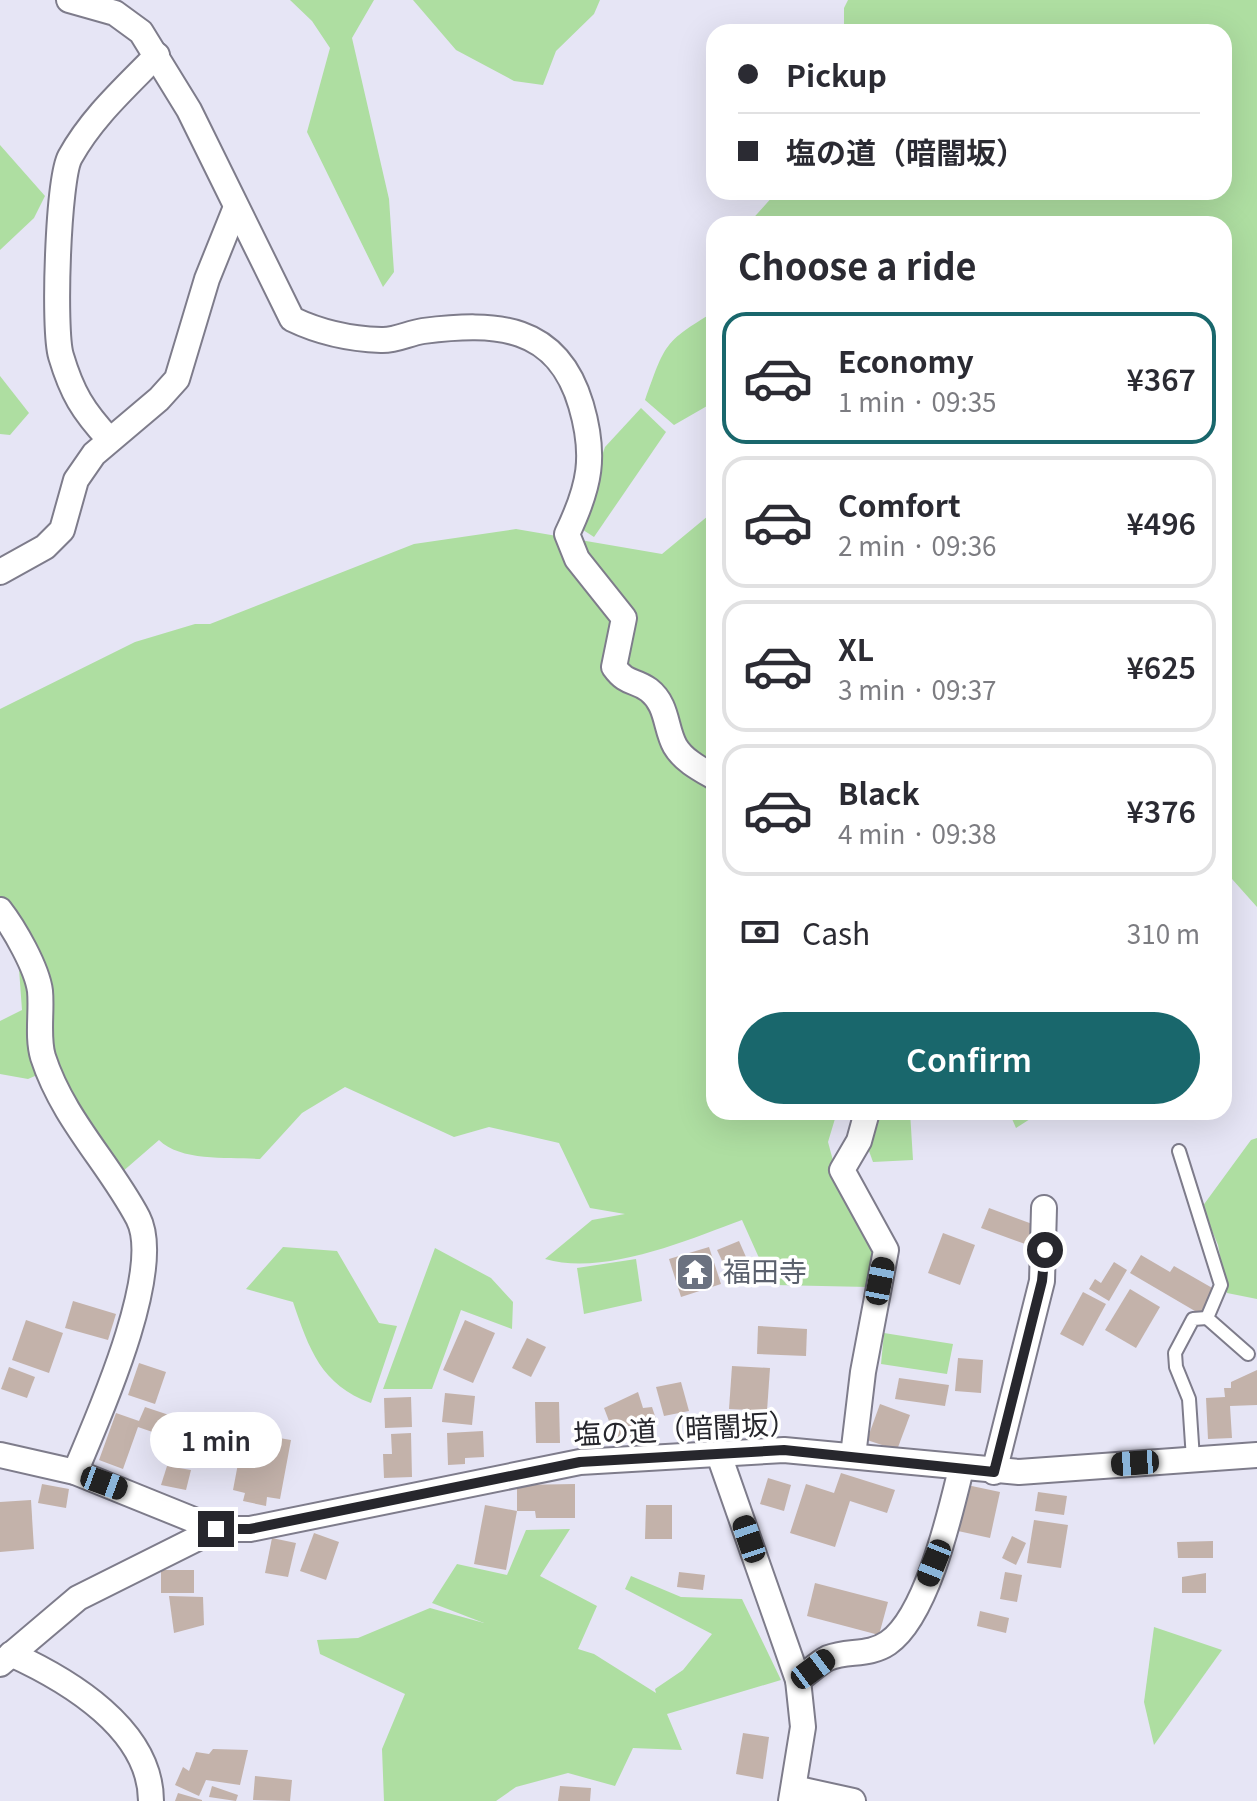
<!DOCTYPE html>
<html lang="en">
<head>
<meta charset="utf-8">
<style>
	:root { --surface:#fff; --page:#f7f7f7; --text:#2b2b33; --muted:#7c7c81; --line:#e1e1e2; --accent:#19676c }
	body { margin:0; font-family:Georgia,"Noto Sans JP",serif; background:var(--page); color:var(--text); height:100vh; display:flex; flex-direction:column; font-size:30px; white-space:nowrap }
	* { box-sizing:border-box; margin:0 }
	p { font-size:26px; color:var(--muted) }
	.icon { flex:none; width:44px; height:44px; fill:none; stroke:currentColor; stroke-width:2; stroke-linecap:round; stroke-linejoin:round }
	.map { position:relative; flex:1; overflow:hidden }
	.sheet { position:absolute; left:706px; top:216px; width:526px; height:904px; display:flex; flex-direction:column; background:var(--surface); border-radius:24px; box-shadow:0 8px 32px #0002 }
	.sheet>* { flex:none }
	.banner { position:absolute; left:706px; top:24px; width:526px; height:176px; border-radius:24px; box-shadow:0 8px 32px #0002; display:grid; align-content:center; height:176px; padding:0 32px; background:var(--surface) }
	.end { position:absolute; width:36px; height:36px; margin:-18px; border:10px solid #27272d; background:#fff; box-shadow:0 0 0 4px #fff }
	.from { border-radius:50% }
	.bubble { position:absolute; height:56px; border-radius:28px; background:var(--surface); box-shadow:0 8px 32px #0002; font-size:26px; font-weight:600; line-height:56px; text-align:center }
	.car { position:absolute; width:24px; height:48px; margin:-24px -12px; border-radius:10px; box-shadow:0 0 6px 2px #0007; background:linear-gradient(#222 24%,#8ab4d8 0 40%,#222 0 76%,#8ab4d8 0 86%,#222 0) }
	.banner b { display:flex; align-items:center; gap:28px; height:76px; font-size:30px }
	.banner b+b { border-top:2px solid var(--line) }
	.banner i { width:20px; height:20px; background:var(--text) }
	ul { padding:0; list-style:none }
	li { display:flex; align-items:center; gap:24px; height:132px; margin:0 16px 12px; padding:0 16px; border:4px solid var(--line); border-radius:24px }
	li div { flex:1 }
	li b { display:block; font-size:30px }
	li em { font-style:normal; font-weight:600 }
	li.current { border-color:var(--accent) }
	li>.icon { width:72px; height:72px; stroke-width:1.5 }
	h2 { padding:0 32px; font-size:36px; line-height:96px }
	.pay { display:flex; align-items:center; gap:20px; height:88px; padding:0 32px; font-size:30px }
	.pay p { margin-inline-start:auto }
	.cta { display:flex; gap:16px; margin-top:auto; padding:16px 32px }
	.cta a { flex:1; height:92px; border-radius:48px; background:var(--accent); color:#fff; font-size:32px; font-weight:600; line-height:92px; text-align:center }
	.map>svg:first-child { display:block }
	.green { fill:#aedea1 }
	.building { fill:#c3b2aa }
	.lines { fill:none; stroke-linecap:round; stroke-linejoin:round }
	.service-casing { stroke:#7e7c8b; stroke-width:16 }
	.minor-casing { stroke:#7e7c8b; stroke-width:28 }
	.service { stroke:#fff; stroke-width:12 }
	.minor { stroke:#fff; stroke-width:24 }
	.route { stroke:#27272d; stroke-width:10 }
	.labels { text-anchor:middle; stroke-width:7; stroke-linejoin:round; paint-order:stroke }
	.worship-label { font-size:28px; fill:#5b616d; stroke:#fff; text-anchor:start }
	.street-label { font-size:28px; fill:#27272d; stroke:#fff }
</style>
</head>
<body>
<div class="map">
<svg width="1257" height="1801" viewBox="0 0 1257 1801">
	<rect width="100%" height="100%" fill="#e6e5f5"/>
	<g class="green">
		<polygon points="290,0 374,0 352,38 389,199 394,272 383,287 307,132 330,48 312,21"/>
		<polygon points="413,0 600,0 594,14 556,51 543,85 514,81 456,50"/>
		<polygon points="848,0 1257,0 1257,907 1224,870 1224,224 748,224 774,195 782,192 1224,192 1224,32 844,32 844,8"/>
		<polygon points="0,145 45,196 34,218 0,250"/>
		<path d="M714,312V402L674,425L645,400C665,345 663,342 714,312Z"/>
		<polygon points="0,376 29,413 10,435 0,434"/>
		<polygon points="641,408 666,432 594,537 577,526 605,447"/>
		<path d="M714,511V1112H837L828,1142L835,1168L877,1257L868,1287L775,1285L768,1278L742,1220C685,1241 604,1276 545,1259L592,1220L625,1214L590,1208L559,1143L489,1127L454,1137L345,1087L302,1113L260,1159C230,1157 181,1162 159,1140L114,1179L42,1073L28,1079L0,1074V1021L22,1010L19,969L29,989L0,914V709L135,642L195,624H210L414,544L516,529L662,554Z"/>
		<polygon points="867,1112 910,1112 913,1160 873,1162 862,1132"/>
		<polygon points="1009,1112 1041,1112 1016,1128"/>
		<polygon points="1257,1138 1257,1299 1227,1293 1218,1245 1202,1207 1251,1140"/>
		<path d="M283,1247L337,1251L379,1323L397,1326L371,1403C321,1385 309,1349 293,1302L246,1289Z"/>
		<polygon points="435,1248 491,1278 513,1302 512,1329 461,1310 432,1389 383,1389"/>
		<polygon points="636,1259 642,1301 584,1314 577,1268"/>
		<polygon points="884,1333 953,1344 947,1374 881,1364"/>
		<polygon points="570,1529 540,1576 597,1606 578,1649 594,1654 656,1693 655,1689 683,1670 712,1634 625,1589 631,1576 681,1597 742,1599 781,1680 667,1714 682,1750 633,1748 615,1786 568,1773 516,1787 496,1801 384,1801 382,1749 405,1694 320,1654 317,1640 358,1638 430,1608 484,1623 432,1603 457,1564 507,1575 526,1530"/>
		<polygon points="1154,1627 1222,1650 1154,1745 1144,1702"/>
	</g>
	<g class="building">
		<polygon points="989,1208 1035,1225 1028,1245 981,1228"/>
		<polygon points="943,1233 975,1245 960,1285 928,1273"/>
		<polygon points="739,1241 753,1273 732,1282 717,1250"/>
		<polygon points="709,1247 721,1284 681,1297 669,1259"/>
		<polygon points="1141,1255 1170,1272 1174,1266 1214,1289 1200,1314 1130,1273"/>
		<polygon points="1114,1262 1127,1270 1109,1301 1089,1289 1095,1279 1101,1283"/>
		<polygon points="1130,1289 1160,1307 1136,1348 1105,1330"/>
		<polygon points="1083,1292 1106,1304 1083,1346 1060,1334"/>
		<polygon points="73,1301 116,1314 108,1340 65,1328"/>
		<polygon points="26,1320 63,1333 49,1373 12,1360"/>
		<polygon points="465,1320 495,1333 473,1383 443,1370"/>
		<polygon points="758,1326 807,1329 806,1356 757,1354"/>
		<polygon points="527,1338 546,1347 531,1377 512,1368"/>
		<polygon points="958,1358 983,1360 981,1393 955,1391"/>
		<polygon points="139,1363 166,1372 155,1404 128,1395"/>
		<polygon points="732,1366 770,1368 767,1411 729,1409"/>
		<polygon points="9,1367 35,1377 27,1398 1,1389"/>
		<polygon points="1257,1370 1257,1405 1230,1406 1232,1438 1208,1439 1206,1398 1225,1397 1224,1388 1231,1388 1231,1382"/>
		<polygon points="899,1378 949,1385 945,1406 895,1399"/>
		<polygon points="681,1382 689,1411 664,1416 656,1387"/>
		<polygon points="638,1392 643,1408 652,1407 658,1425 617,1442 604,1408"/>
		<polygon points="445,1393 475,1396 472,1425 442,1422"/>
		<polygon points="411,1397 412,1427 385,1428 384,1398"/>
		<polygon points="535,1402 559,1402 560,1443 536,1443"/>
		<polygon points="880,1404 910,1415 897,1450 867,1440"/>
		<polygon points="145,1407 175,1417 167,1437 138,1427 123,1469 99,1460 116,1413 139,1421"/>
		<polygon points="483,1431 484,1457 465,1458 465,1464 448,1465 447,1433"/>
		<polygon points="244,1432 291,1440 280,1499 267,1497 266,1506 243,1501 245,1493 233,1490"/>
		<polygon points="411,1433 412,1477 384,1478 383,1454 392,1454 391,1434"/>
		<polygon points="167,1466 191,1470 186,1490 161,1485"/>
		<polygon points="841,1473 895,1490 887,1513 850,1501 835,1547 790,1533 806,1484 834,1493"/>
		<polygon points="768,1478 791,1485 784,1511 760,1504"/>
		<polygon points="42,1484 69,1489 66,1508 38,1503"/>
		<polygon points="575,1484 575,1518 536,1518 535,1511 517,1511 517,1485"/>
		<polygon points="967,1485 1000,1492 990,1538 958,1531"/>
		<polygon points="1038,1492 1067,1496 1064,1515 1035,1511"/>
		<polygon points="31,1500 34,1549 0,1552 0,1502"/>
		<polygon points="485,1505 517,1511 506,1570 474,1564"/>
		<polygon points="646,1505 672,1505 672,1539 645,1539"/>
		<polygon points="1034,1520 1068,1525 1061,1568 1027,1563"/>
		<polygon points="314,1533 339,1542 326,1580 300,1571"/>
		<polygon points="1012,1536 1026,1543 1016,1565 1002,1558"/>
		<polygon points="272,1538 296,1543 288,1577 265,1573"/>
		<polygon points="1213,1541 1213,1558 1178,1558 1177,1542"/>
		<rect x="161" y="1570" width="33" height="23"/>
		<polygon points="679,1572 705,1575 703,1590 677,1587"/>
		<polygon points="1005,1572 1022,1575 1017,1602 1000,1599"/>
		<polygon points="1206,1573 1206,1593 1182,1593 1182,1577"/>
		<polygon points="815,1583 888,1602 879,1635 807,1616"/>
		<polygon points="169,1596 203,1597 204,1625 174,1633"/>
		<polygon points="980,1611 1009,1618 1006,1633 977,1626"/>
		<polygon points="743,1733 769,1737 763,1779 736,1774"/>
		<polygon points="213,1749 248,1750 240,1785 206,1780 199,1796 175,1785 183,1767 189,1771 196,1752 209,1754"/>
		<polygon points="255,1776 292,1780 290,1801 253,1800"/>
		<polygon points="212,1786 238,1795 236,1801 209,1797"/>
		<polygon points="560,1786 591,1788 590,1801 558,1801"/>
		<polygon points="178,1793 202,1800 202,1801 175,1801"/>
	</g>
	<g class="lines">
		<defs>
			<g id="service">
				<polyline points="1179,1151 1221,1285 1207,1318 1248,1354"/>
				<polyline points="1193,1459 1189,1399 1176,1367 1175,1353 1193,1319 1207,1318"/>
			</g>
			<g id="minor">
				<path d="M69,0L115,13L141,32L189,110L292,319C319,332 351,339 381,340C395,341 409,333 423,331C496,322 557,324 581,405C596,456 590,486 567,534L577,559L624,618L614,667C627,685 634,679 649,690C668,705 665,728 675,746C683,760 700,769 714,777"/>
				<path d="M109,439C83,411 72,393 61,356C53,330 58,179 70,157C92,117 126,87 157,55"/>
				<polyline points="0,572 45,547 62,530 76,480 94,454 159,399 177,379 207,279 236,207"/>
				<path d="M0,910C14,928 37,968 40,991C42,1012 37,1037 43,1057C63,1119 109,1163 138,1218C165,1270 97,1420 75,1472"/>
				<polyline points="0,1455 75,1472 216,1529 250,1529 580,1462 784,1450 1019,1472 1257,1455"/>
				<polyline points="719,1455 798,1680 803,1727 791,1801"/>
				<polyline points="853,1456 863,1372 886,1250 842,1170 859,1141 867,1112"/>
				<polyline points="994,1472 1042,1281 1044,1208"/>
				<path d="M11,1654C68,1680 151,1729 151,1801"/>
				<polyline points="0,1664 78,1598 216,1529"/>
				<path d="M798,1680C807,1674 818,1663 828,1658C848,1650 869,1656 888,1643C927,1616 950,1514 961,1469"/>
				<polyline points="794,1788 853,1801"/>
			</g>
		</defs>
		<use href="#service" class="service-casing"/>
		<use href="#minor" class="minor-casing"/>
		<use href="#service" class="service"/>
		<use href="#minor" class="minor"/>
	</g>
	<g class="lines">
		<polyline class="route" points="216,1529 250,1529 580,1462 784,1450 994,1472 1042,1281 1045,1250"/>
	</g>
	<defs>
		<symbol id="temple-square" viewBox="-11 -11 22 22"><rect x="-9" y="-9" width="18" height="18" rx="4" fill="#6b7280" stroke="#fff"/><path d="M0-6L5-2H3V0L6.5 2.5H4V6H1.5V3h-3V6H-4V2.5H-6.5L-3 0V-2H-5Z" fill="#fff"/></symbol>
	</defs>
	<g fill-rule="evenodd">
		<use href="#temple-square" x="673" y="1250" width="44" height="44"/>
	</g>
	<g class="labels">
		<g class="worship-label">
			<text x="723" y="1282">福田寺</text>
		</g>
		<g class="street-label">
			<text transform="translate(685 1429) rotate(-3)" y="10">塩の道（暗闇坂）</text>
		</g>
	</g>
</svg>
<i class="end from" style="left:1045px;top:1250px"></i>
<i class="end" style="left:216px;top:1529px"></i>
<div class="bubble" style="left:150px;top:1412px;width:132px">1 min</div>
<i class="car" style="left:880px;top:1281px;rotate:11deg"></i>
<i class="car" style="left:1135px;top:1463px;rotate:266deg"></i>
<i class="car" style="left:104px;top:1483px;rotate:110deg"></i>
<i class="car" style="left:749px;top:1539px;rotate:341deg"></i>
<i class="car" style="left:934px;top:1563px;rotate:202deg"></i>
<i class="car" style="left:813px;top:1669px;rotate:53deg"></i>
<div class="banner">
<b><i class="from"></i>Pickup</b>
<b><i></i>塩の道（暗闇坂）</b>
</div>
<section class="sheet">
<h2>Choose a ride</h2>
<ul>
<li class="current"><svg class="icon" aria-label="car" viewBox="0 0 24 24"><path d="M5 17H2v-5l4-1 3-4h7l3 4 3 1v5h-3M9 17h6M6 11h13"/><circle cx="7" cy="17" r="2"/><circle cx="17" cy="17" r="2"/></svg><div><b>Economy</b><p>1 min · 09:35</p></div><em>¥367</em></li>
<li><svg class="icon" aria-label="car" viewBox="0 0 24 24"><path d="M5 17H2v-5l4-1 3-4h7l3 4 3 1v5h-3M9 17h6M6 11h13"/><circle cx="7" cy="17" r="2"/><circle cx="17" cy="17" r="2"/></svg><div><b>Comfort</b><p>2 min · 09:36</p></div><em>¥496</em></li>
<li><svg class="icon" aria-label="car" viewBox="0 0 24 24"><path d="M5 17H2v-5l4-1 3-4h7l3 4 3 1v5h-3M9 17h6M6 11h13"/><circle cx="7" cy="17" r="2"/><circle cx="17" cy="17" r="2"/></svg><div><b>XL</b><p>3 min · 09:37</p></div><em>¥625</em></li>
<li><svg class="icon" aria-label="car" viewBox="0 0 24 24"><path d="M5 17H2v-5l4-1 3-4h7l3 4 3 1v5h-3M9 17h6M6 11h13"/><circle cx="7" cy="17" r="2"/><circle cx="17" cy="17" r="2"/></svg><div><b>Black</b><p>4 min · 09:38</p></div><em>¥376</em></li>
</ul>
<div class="pay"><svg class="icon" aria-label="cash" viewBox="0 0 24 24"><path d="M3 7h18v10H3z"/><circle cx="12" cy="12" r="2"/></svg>Cash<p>310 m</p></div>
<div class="cta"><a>Confirm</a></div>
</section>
</div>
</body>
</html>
